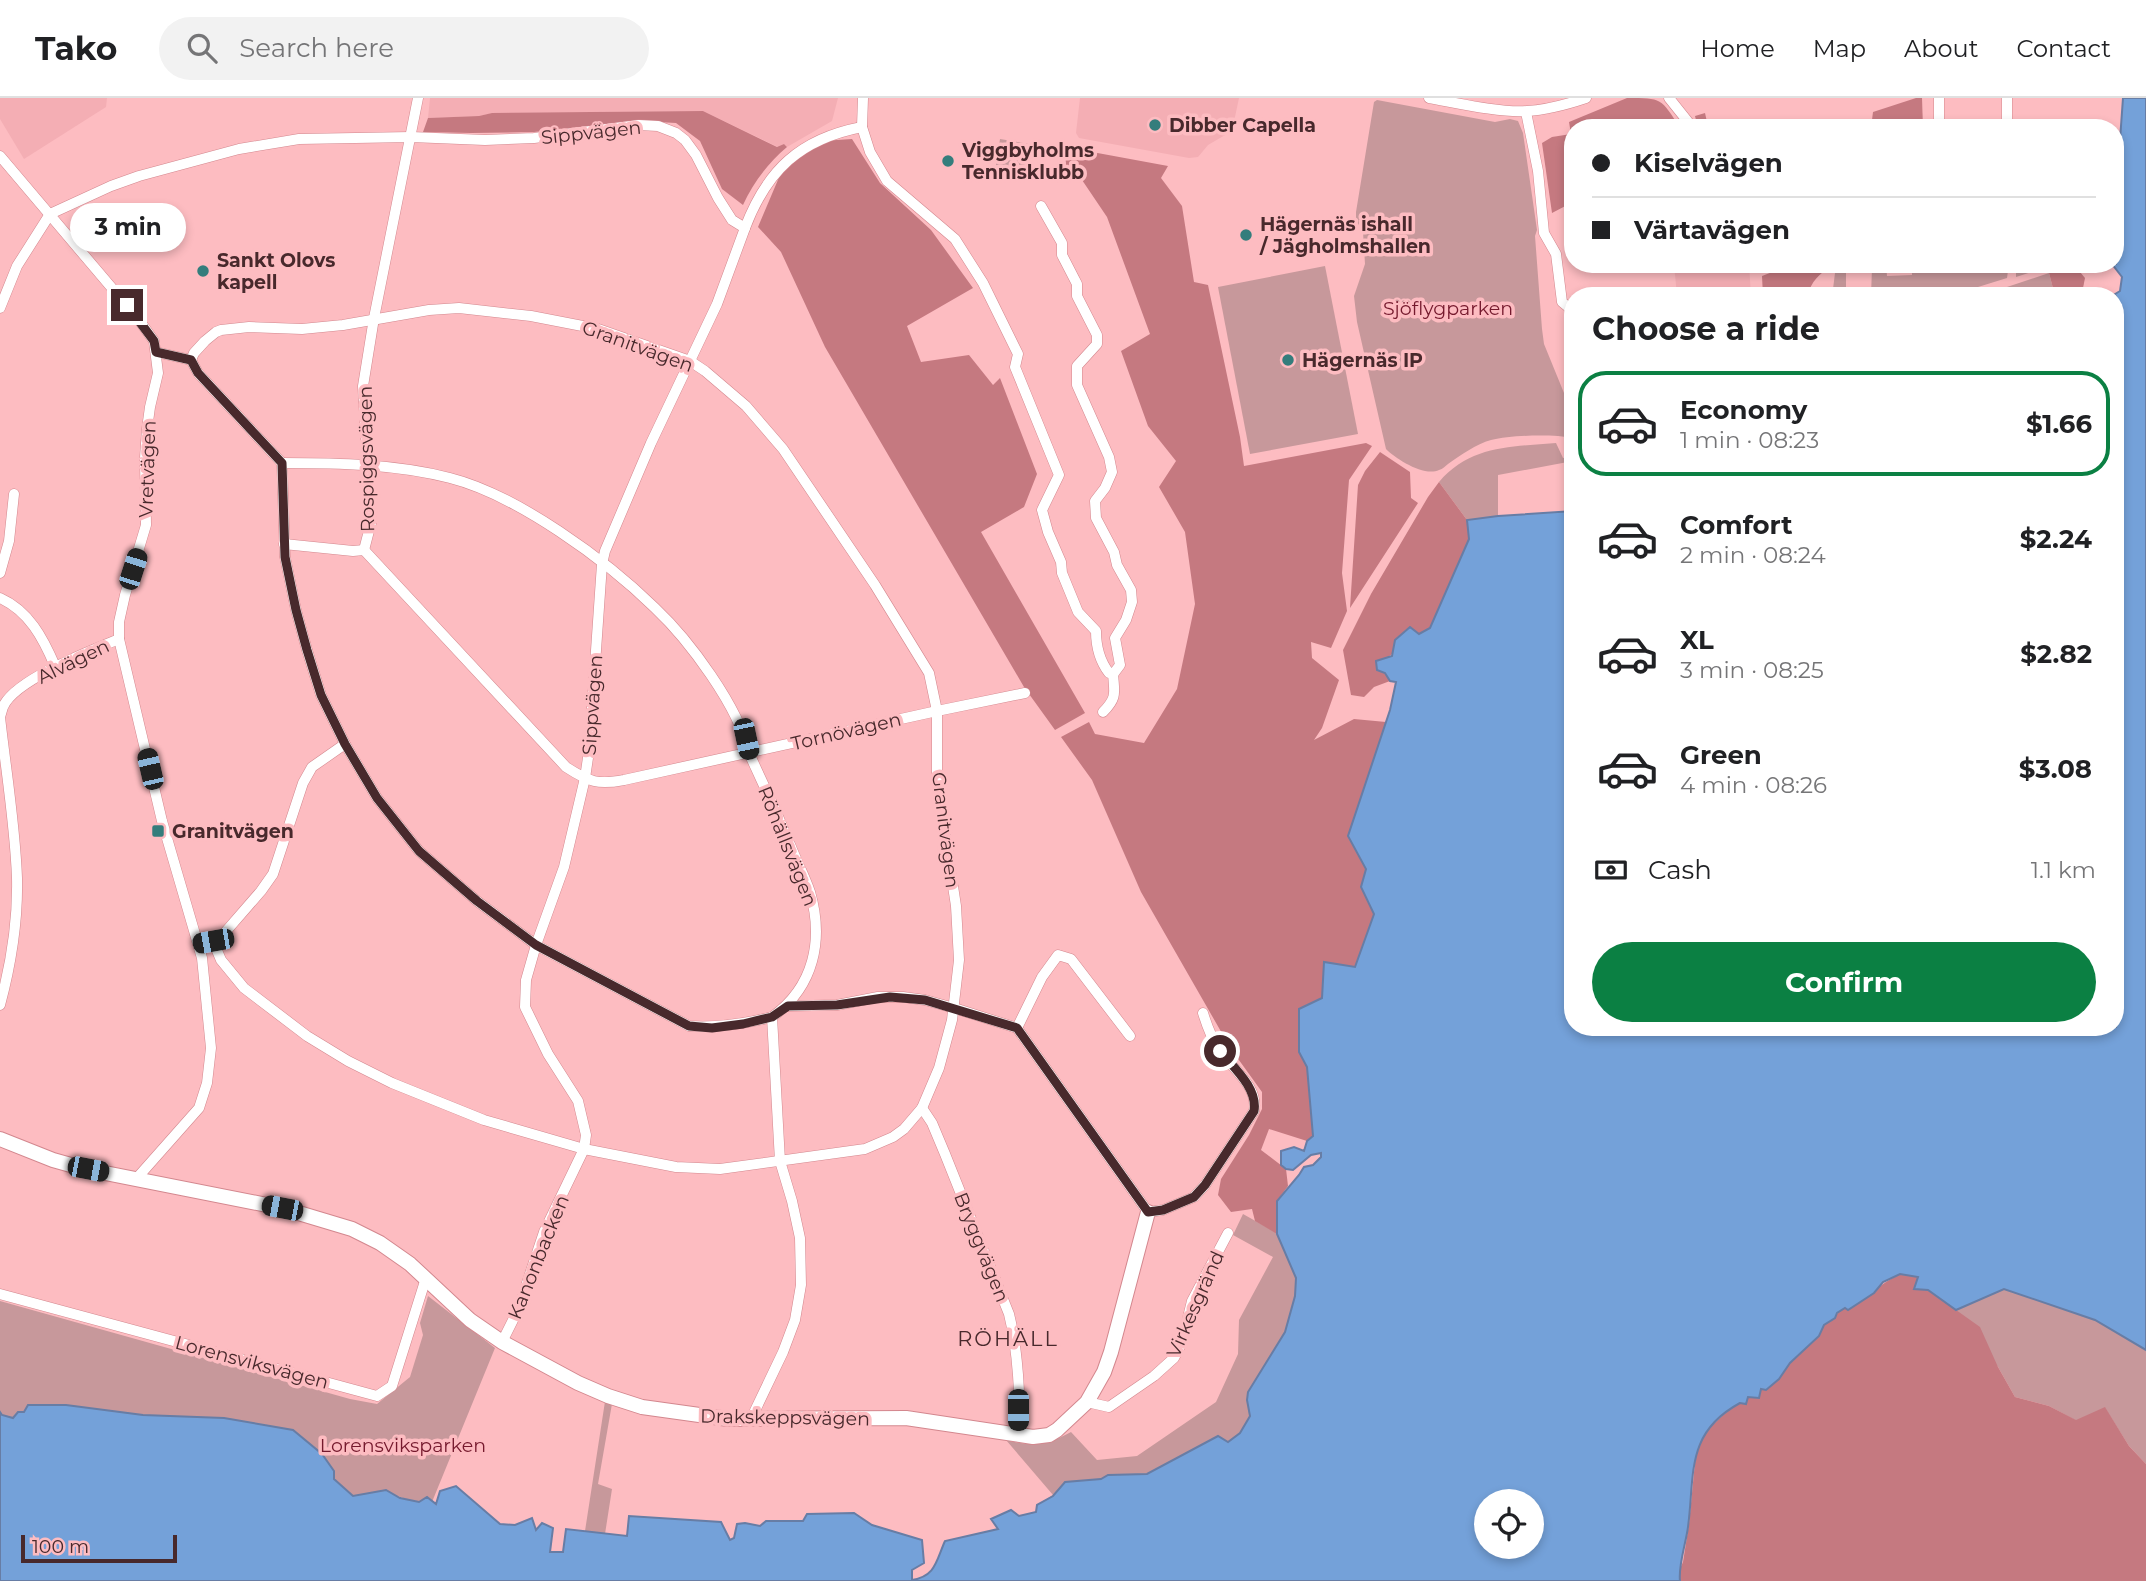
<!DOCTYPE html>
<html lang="en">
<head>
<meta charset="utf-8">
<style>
	:root { --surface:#fff; --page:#f2f2f2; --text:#202124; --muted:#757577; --line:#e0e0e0; --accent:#0b8043 }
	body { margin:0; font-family:Montserrat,sans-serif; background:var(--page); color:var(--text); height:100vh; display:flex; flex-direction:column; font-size:26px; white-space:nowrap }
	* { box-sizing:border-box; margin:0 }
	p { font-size:23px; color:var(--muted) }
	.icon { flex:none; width:38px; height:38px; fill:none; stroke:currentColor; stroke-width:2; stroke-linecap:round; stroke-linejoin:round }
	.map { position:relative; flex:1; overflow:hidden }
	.drawer { position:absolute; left:1564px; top:189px; width:560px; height:749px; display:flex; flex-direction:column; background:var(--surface); border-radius:28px; box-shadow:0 4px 10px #0003 }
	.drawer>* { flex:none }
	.banner { position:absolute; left:1564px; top:21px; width:560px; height:154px; border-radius:28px; box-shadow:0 4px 10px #0003; display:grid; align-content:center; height:154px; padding:0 28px; background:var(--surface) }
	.fabs { position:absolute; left:1474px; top:1391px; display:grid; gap:14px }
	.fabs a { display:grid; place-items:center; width:70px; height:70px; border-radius:50%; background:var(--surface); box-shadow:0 4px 10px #0003; font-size:35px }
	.scale { position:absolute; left:21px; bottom:18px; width:156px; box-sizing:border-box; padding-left:7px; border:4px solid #48292c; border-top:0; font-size:19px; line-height:24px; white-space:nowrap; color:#48292c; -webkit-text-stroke:5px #fdbcc1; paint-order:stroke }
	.end { position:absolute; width:32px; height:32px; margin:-16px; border:9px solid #48292c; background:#fff; box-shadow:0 0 0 4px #fff }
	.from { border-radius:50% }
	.bubble { position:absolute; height:49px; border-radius:24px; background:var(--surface); box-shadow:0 4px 10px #0003; font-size:23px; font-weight:700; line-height:49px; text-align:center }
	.car { position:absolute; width:21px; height:42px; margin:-21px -10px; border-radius:9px; box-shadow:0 0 5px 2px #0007; background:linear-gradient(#222 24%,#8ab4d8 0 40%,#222 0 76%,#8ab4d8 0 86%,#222 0) }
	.banner b { display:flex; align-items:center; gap:24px; height:66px; font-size:26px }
	.banner b+b { border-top:2px solid var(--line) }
	.banner i { width:18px; height:18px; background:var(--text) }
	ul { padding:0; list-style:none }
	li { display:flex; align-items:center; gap:21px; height:105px; margin:0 14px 10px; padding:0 14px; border:4px solid transparent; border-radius:28px }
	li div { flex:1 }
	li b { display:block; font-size:26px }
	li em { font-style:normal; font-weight:700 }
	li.current { border-color:var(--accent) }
	li>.icon { width:63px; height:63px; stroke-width:1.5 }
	h2 { padding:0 28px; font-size:32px; line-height:84px }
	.pay { display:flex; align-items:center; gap:18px; height:77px; padding:0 28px; font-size:26px }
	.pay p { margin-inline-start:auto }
	.action { display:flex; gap:14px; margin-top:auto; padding:14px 28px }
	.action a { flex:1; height:80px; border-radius:42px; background:var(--accent); color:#fff; font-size:28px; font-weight:700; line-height:80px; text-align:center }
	header { display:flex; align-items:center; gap:42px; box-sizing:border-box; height:98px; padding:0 35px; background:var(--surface); border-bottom:2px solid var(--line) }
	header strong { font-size:33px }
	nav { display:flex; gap:38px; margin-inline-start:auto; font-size:24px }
	.search { width:490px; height:63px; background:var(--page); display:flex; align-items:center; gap:18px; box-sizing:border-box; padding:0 24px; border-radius:38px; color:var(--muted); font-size:26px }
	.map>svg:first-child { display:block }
	.built { fill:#f4aeb4 }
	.green { fill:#c7989b }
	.forest { fill:#c57980 }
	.water { fill:#74a1d9; stroke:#677da5; stroke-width:2; fill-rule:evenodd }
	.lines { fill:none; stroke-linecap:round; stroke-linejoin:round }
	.street-casing { stroke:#d3878e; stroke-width:11 }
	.secondary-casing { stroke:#d3878e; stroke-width:16 }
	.street { stroke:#fff; stroke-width:10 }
	.secondary { stroke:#fff; stroke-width:14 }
	.route { stroke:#48292c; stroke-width:9 }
	.poi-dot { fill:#347d7c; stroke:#fdbcc1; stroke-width:2.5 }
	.labels { text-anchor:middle; stroke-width:7; stroke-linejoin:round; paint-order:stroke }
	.poi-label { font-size:19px; font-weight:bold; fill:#48292c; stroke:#fdbcc1; text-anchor:start }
	.street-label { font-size:19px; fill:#48292c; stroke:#fdbcc1 }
	.park-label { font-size:19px; fill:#75192d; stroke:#fdbcc1 }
	.neighbourhood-label { font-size:21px; letter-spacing:2px; fill:#48292c; stroke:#fdbcc1 }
</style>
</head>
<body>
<header>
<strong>Tako</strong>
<div class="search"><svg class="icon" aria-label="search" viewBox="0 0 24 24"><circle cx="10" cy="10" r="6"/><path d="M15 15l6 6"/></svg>Search here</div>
<nav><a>Home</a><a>Map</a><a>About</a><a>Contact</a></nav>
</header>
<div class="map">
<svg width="2146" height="1483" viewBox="0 0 2146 1483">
	<rect width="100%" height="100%" fill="#fdbcc1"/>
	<g class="built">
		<polygon points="0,0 107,0 106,9 24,61 0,21"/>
		<polygon points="430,0 840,0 838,0 832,23 787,49 784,46 778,49 703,13 493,15 479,18 428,20"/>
		<polygon points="1080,0 1239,0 1232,33 1208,47 1198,59 1189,60 1079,40 1076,35"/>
		<polygon points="1674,166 1749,166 1751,198 1677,198"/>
	</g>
	<g class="green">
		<path d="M1377,2L1495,24L1510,21L1518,23L1523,35L1537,132L1535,138L1542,231L1544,246L1564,295L1573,340C1553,336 1512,337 1491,342C1476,346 1461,357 1448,366C1445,368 1443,371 1439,372C1424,379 1396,361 1386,351L1357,224L1354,198L1365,166L1363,134L1356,122V114L1374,4Z"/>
		<polygon points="1000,41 1029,46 1025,72 996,67"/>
		<polygon points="1849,166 1856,166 1857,170 1846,170 1846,198 1828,198 1828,192 1833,191 1835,175"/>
		<polygon points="1861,166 1886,166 1887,178 1912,177 1912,166 2009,166 2007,180 1949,198 1871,198 1872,170 1862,170"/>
		<polygon points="2016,166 2056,166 2016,179"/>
		<polygon points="1325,168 1358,336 1250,356 1218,189"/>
		<polygon points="2049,175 2055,198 2005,198 2004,190"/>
		<path d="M1556,345L1563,360L1573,358V363L1498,377V418L1467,422L1439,384C1471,347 1511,349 1556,345Z"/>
		<path d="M1243,1116L1277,1135L1296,1180L1295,1198L1285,1234L1248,1294L1247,1302L1250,1318L1240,1335L1228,1344L1218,1338L1147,1376L1125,1377L1066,1414L1018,1418L1036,1414L1037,1407L1053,1397L1006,1342C1032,1349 1048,1347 1071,1334L1097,1362L1137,1358L1216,1304L1238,1256L1239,1222L1273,1159L1233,1137Z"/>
		<polygon points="2004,1191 2095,1222 2146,1252 2146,1366 2129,1348 2105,1310 2077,1323 2049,1308 2015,1299 1998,1269 1956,1212"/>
		<path d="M428,1198L495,1250L432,1404C414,1404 401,1401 386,1392L353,1399L334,1381L143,1317L66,1307H28L24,1314L13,1320L2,1317L0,1314V1203L350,1301L377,1306L410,1279L423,1237L420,1225Z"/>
		<polygon points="606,1297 613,1300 598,1386 612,1391 605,1436 585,1433"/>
	</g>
	<g class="forest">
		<path d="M1627,0C1662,0 1661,0 1680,30H1573V104L1552,115L1542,45L1552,39L1571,36L1569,24Z"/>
		<polygon points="1916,0 1922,0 1923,30 1871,30 1873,14"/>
		<path d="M703,13L777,49L784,46L787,49C768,65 753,85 743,107L722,91L700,43L676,25L640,23L534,34L471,35L423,34L428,20L479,18L492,15Z"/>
		<polygon points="1705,15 1707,24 1772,26 1774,30 1698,30 1695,18"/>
		<polygon points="852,41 880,85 931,132 973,190 907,228 921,264 969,257 993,287 1000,280 1037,376 1024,409 981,434 1085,615 1055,632 1024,589 825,249 781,154 758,129 783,70 822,43"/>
		<polygon points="1065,49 1168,68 1161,80 1182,108 1194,184 1208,187 1240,339 1244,368 1366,345 1372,348 1349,382 1342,475 1347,513 1331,550 1311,544 1312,560 1339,582 1322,630 1314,642 1354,621 1386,624 1348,738 1366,771 1361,789 1374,815 1355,869 1322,900 1299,954 1307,969 1313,1038 1307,1043 1269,1031 1261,1052 1286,1071 1288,1088 1277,1103 1277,1136 1255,1123 1252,1111 1231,1114 1218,1097 1221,1081 1249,1037 1262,1011 1262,994 1231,951 1141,794 1092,682 1061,639 1089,624 1095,636 1144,645 1177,591 1195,506 1185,434 1159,389 1176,363 1148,328 1121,253 1150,236 1107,119 1080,79 1066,67"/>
		<path d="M1781,166H1835C1823,174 1814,179 1809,193L1803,194V198H1763L1762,178L1780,171Z"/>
		<polygon points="2071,171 2080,174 2085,180 2082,195 2078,198 2055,198 2049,175"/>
		<polygon points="1380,354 1410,374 1411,400 1418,405 1350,510 1358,387 1365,373"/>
		<polygon points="1439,384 1467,422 1469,441 1430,530 1385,561 1385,575 1390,583 1374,589 1364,599 1351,597 1343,552 1371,496 1428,399"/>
		<path d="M1900,1176L1918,1179L1928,1192L1980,1229L1998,1269L2015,1299L2049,1308L2076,1322L2105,1309L2129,1348L2146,1366V1483H1680L1679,1473L1683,1464L1689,1426L1696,1354L1707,1332L1731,1310L1779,1281L1790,1265L1819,1238L1824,1227L1845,1209L1848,1212C1866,1200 1881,1185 1900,1176Z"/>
	</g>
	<path class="water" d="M2123,0H2146V1252L2095,1222L2004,1191L1956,1212L1928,1192L1914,1191L1918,1179L1900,1176L1883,1184L1874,1195L1848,1212L1845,1210L1837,1215L1835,1220L1824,1227L1819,1238L1790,1265L1779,1281L1766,1292L1761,1291L1759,1300L1748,1299L1746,1306L1740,1305C1685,1335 1695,1376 1688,1429C1686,1445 1678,1468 1680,1483H0V1314L2,1317L13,1320L18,1314H24L28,1307H66L143,1317L224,1320L293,1332L322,1356L334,1373V1381L353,1398L386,1392L400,1400L419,1404L427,1399L436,1406L440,1393L456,1388L500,1426L515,1427L532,1420L536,1432L542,1425L553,1430L550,1454H563L566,1431L627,1438L629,1418L721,1424L730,1442L734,1440L737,1426L745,1425L760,1428L766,1423H803L807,1416L854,1415L872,1427L922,1442L924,1465L912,1472V1482C936,1478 936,1463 945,1443L998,1431L991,1421L1011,1412L1019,1418L1036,1414L1037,1407L1053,1398L1065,1384L1101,1381L1108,1377L1147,1376L1218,1338L1228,1344L1240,1335L1250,1318L1247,1302L1248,1294L1285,1234L1295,1198L1296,1180L1277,1136V1103L1299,1077L1304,1069L1313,1067L1321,1059V1055L1311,1057L1293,1072L1286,1071L1281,1067V1053L1294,1049L1304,1053L1307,1043L1313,1038L1307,969L1299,954V911L1322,900L1324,864L1355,869L1374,816L1361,789L1366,771L1348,738L1390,612L1396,584L1390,583L1385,575L1377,572L1376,563L1392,558L1395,542L1410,529L1419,536L1430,530L1469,441L1467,422L1498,418L1573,413V929H2116V198H2112L2120,193L2122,179L2112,166H2116V98ZM1486,1404H1531V1449H1486Z"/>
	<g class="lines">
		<defs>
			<g id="street">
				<path d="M863,0L862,29L870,54L887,83L955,141L983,185L1018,256L1015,269L1059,377L1042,412L1048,434L1061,464L1062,475L1078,514L1096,533C1096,549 1099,562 1109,575H1114L1120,567L1115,540L1126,522L1132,504L1131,492L1117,467L1114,454L1096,420L1095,403L1105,390L1112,374L1109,359L1077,287V268L1097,246V237L1077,198V186L1062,157V145L1041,108"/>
				<path d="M1429,0C1457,5 1500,15 1527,13C1547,12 1568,6 1586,0"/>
				<polyline points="1669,0 1693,30"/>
				<polyline points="2007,0 2007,30"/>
				<polyline points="1526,14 1538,73 1544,135 1556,156 1562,204 1573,213"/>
				<polyline points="1939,30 1939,0"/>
				<polyline points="0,58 139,222 154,243 158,275 150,309 147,331 145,360 146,427 125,497 119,524 119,541 162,723 202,860 211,950 207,985 199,1010 137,1080"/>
				<path d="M745,130C767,72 800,41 862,29"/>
				<polyline points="0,210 17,168 50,116 111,88 139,78 239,51 299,41 411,39 485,42 534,40 639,27 658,28 676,35 685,42 696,57 718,100 732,122 745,130 717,206 651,345 605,453 602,466 589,653 585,680 564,769 536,847 526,882 525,909 548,956 578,1003 586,1037 584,1051 544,1134 518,1212 502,1244"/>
				<path d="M156,254L191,262L198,275L282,365L285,459L296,512L307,552L321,597L345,646L377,700L419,753L477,803L536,847L689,928C718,930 744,926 772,919"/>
				<polyline points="191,262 194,255 205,243 216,234 221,232 249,229 302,231 343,227 429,212 459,210 531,218 598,231 690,263 705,273 746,308 783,351 875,487 929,575 937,613 937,683 956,808 959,862 952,922 939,970 922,1010 904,1031 893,1039 865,1051 720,1071 676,1069 584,1051 484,1022 392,985 348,963 307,938 244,890 221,862 213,843"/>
				<path d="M282,365C338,365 396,366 450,380C517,397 606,462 655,510C689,542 739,609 749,655C763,686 778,717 791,749C797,764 805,779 810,794C824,842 814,889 772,919L780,1063L792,1103L800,1140L801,1187L795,1222L783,1254L751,1321"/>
				<polyline points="284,446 353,453 364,452"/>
				<path d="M364,452L566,669C589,684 598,687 624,682L937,613L1025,595"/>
				<polyline points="364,452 371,425 363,288 374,220 418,0"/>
				<polyline points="0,475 9,443 14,396"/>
				<path d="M0,500C29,513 43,540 55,568"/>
				<path d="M1103,614C1118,599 1114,594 1113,575"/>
				<polyline points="198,846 213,843 221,839 261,793 273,776 303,685 312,669 345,646"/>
				<path d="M0,907C11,866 18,823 17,780C15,726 6,673 0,619C1,616 2,612 3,609C14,582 92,552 119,541"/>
				<path d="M788,908L837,907L878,899H903L925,902L954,910L1017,930L1148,1114L1163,1112L1194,1099L1205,1087L1254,1013C1259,988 1231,970 1219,951C1211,940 1207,928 1203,915"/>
				<polyline points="1017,930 1042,879 1058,857 1071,861 1130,938"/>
				<path d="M922,1010L932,1025L945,1056L1009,1216C1016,1244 1024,1310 1015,1336"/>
				<polyline points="0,1196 377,1298 392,1288 426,1180"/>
				<polyline points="1087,1304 1109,1309 1154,1278 1174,1260 1182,1244 1192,1203 1228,1135"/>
			</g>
			<polyline id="secondary" points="0,1041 53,1062 85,1071 282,1110 352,1131 380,1145 410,1166 470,1222 502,1244 578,1285 608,1298 642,1309 728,1321 906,1320 1033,1339 1049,1337 1057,1332 1087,1304 1104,1274 1111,1254 1148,1114"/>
		</defs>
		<use href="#street" class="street-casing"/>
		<use href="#secondary" class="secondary-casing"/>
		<use href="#street" class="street"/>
		<use href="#secondary" class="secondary"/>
	</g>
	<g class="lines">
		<path class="route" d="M127,207L154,243L156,254L191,262L198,275L282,365L285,459L296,512L307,552L321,597L345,646L377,700L419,753L477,803L536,847L689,928L712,930L743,926L772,919L788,908L837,907L890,899L925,902L1017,930L1148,1114L1163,1112L1194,1099L1205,1087L1254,1013C1258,990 1233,969 1220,953"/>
	</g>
	<g class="poi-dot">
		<circle cx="1155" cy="27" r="7"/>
		<circle cx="948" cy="63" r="7"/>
		<circle cx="1246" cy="137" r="7"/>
		<circle cx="203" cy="173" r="7"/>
		<circle cx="1288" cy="262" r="7"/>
		<rect x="151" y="726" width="14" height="14" rx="3.5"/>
	</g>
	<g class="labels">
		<g class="poi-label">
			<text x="1169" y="34">Dibber Capella</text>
			<text x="962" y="59">Viggbyholms<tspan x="962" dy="22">Tennisklubb</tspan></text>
			<text x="1260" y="133">Hägernäs ishall<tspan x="1260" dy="22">/ Jägholmshallen</tspan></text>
			<text x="217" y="169">Sankt Olovs<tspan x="217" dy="22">kapell</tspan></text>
			<text x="1302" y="269">Hägernäs IP</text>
			<text x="172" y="740">Granitvägen</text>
		</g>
		<g class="street-label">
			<text transform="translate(591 34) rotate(-6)" y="7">Sippvägen</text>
			<text transform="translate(638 248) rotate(20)" y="7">Granitvägen</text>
			<text transform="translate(366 361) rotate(-91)" y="7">Rospiggsvägen</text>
			<text transform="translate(147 371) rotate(-88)" y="7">Vretvägen</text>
			<text transform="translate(73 563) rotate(-26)" y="7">Alvägen</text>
			<text transform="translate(592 607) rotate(-86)" y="7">Sippvägen</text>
			<text transform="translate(846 633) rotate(-13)" y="7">Tornövägen</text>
			<text transform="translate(946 732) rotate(83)" y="7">Granitvägen</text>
			<text transform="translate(788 748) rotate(68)" y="7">Röhällsvägen</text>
			<text transform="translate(982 1149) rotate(68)" y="7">Bryggvägen</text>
			<text transform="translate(538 1159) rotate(-68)" y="7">Kanonbacken</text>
			<text transform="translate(1195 1206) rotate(-66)" y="7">Virkesgränd</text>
			<text transform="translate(252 1264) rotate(15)" y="7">Lorensviksvägen</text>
			<text transform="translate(785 1319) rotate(1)" y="7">Drakskeppsvägen</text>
		</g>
		<g class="park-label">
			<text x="1448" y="217">Sjöflygparken</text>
			<text x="403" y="1354">Lorensviksparken</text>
		</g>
		<g class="neighbourhood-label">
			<text x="1008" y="1248">RÖHÄLL</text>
		</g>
	</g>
</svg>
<div class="fabs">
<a><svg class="icon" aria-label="locate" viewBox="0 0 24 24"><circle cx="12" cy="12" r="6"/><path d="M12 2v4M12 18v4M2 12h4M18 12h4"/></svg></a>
</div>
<div class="scale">100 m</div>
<i class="end from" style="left:1220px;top:953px"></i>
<i class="end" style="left:127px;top:207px"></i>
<div class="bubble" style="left:70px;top:105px;width:116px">3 min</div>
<i class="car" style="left:133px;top:471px;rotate:18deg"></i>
<i class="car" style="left:746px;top:641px;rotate:168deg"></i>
<i class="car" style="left:150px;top:671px;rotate:347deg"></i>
<i class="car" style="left:213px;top:843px;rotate:260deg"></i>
<i class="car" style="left:88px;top:1071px;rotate:101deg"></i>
<i class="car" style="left:282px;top:1110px;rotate:281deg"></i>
<i class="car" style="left:1018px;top:1312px;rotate:180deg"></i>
<div class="banner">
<b><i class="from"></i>Kiselvägen</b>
<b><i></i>Värtavägen</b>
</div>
<section class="drawer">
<h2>Choose a ride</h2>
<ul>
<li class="current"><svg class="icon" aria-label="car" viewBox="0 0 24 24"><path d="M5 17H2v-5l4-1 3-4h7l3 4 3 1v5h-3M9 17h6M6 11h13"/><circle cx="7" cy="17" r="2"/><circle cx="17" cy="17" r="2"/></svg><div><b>Economy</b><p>1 min · 08:23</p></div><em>$1.66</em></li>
<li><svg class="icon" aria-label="car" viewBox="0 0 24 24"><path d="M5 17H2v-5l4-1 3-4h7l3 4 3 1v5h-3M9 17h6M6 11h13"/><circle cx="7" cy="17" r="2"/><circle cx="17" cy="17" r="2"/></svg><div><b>Comfort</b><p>2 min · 08:24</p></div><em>$2.24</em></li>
<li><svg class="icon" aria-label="car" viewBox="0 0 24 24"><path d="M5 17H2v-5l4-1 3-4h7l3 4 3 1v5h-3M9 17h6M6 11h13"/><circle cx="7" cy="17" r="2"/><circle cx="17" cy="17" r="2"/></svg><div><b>XL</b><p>3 min · 08:25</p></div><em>$2.82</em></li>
<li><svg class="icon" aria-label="car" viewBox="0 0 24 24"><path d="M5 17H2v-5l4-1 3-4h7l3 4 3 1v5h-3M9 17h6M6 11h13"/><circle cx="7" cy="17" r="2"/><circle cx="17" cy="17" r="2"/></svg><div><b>Green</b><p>4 min · 08:26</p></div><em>$3.08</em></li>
</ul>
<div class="pay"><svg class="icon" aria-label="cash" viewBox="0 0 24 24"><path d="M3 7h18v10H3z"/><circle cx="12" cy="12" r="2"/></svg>Cash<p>1.1 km</p></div>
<div class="action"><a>Confirm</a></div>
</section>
</div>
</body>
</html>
